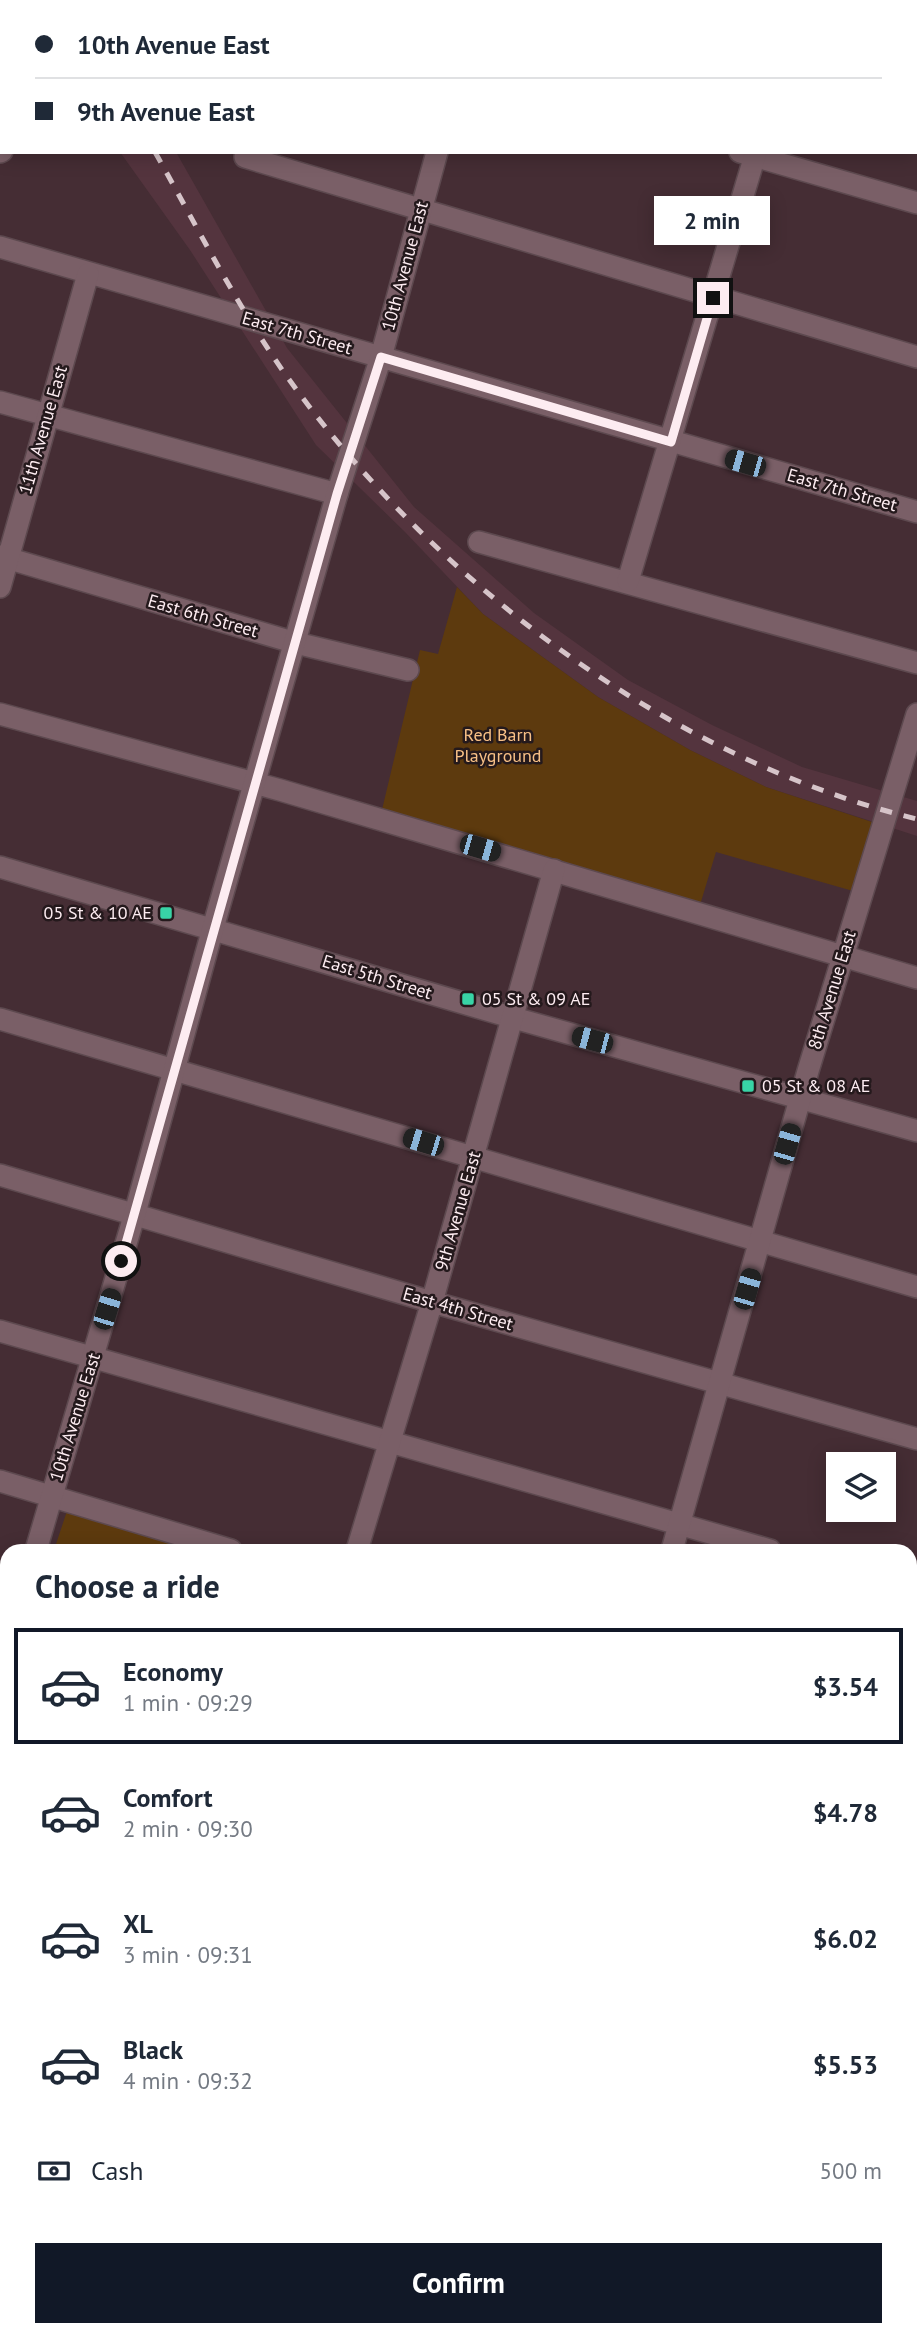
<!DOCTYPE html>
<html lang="en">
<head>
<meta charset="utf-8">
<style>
	:root { --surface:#fff; --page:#f6f6f7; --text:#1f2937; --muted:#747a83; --line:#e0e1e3; --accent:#111827 }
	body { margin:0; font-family:"PT Sans",sans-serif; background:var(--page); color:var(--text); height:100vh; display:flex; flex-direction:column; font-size:26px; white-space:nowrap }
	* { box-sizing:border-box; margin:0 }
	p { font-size:23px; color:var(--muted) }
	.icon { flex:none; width:38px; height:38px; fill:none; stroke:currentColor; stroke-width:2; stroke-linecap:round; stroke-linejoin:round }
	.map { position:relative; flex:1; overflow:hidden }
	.side { position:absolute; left:0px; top:1544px; width:917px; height:793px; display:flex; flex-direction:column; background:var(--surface); border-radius:21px 21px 0 0; box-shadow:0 4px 18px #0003 }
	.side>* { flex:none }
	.top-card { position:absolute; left:0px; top:0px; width:917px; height:154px; box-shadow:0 4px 18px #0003; display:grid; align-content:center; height:154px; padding:0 35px; background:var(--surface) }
	.buttons { position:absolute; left:826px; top:1452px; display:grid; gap:14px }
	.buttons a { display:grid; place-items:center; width:70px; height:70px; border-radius:0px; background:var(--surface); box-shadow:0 4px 18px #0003; font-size:35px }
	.end { position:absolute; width:32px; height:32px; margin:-16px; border:9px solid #fdecf1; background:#111; box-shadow:0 0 0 4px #111 }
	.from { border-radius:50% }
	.bubble { position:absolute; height:49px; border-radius:0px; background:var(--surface); box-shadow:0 4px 18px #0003; font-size:23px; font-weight:700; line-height:49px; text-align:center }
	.car { position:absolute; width:21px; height:42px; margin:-21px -10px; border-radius:9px; box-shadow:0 0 5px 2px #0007; background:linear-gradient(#222 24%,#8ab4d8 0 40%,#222 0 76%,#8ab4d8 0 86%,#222 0) }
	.top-card b { display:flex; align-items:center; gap:24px; height:66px; font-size:26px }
	.top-card b+b { border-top:2px solid var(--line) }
	.top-card i { width:18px; height:18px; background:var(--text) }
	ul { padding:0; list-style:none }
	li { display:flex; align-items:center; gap:21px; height:116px; margin:0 14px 10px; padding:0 21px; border:4px solid transparent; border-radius:0px }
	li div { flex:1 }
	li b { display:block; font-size:26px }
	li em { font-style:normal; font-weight:700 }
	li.selected { border-color:var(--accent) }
	li>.icon { width:63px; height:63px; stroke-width:1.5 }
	h2 { padding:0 35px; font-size:32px; line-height:84px }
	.pay { display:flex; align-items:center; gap:18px; height:77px; padding:0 35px; font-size:26px }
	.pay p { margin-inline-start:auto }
	.action { display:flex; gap:14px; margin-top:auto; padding:14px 35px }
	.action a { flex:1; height:80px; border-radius:0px; background:var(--accent); color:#fff; font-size:28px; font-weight:700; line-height:80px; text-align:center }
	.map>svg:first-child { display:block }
	.built { fill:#54343e }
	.green { fill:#5d3a0e }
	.water { fill:#4c4079 }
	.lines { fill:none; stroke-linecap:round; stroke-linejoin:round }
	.minor-casing { stroke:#5d494f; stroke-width:24 }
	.highway-casing { stroke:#5d494f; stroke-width:24 }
	.minor { stroke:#7a5f67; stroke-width:21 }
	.highway { stroke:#e88fed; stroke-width:21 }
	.rail { stroke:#d6c4c9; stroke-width:5; stroke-dasharray:12 12; stroke-linecap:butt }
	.route { stroke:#fdecf1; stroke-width:9 }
	.poi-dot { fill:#38d4a6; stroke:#24191c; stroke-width:2.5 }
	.labels { text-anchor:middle; stroke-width:5; stroke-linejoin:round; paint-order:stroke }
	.street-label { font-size:18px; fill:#fdecf1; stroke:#24191c }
	.park-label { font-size:18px; fill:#f8c086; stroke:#24191c }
	.poi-label { font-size:18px; fill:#fdecf1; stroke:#24191c; text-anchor:start }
</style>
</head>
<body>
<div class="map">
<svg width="917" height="2335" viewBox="0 0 917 2335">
	<rect width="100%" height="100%" fill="#452d34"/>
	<g class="built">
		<polygon points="35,0 196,0 198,2 37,2"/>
		<polygon points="120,152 176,152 287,348 414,507 534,613 628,680 712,725 802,767 917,801 917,836 766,787 690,750 598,697 483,614 405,532 316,445 190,250"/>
	</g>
	<g class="green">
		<polygon points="457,587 483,614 598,697 690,750 766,787 875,823 853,891 716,852 700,905 381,814 420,650 438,654"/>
		<polygon points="67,1511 205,1550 54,1550"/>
		<polygon points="7,1703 7,1777 0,1775 0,1709 5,1710"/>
		<polygon points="0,1837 7,1840 7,1960 0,1958"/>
		<polygon points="910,2095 917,2097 917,2335 621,2335 623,2329 910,2329"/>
	</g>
	<g class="water">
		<polygon points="0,1958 7,1960 7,2111 0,2108"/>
		<polygon points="0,2135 7,2138 7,2329 575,2329 592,2335 0,2335"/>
		<polygon points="729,2329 888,2329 902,2335 742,2335"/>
	</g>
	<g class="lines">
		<defs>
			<g id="minor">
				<polyline points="196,0 198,2"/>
				<polyline points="305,0 306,2"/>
				<polyline points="750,0 756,2"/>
				<polyline points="282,2 285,0"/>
				<polyline points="482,2 483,0"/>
				<polyline points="800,2 800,0"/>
				<polyline points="0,36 2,37"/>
				<polyline points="915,47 917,47"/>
				<polyline points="0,152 2,151"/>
				<polyline points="740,152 917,203"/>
				<polyline points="245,157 917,357"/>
				<polyline points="0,247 917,512"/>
				<polyline points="0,402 337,494"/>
				<polyline points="479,542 917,663"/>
				<polyline points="0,556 296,643 408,670"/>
				<polyline points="628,581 756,152"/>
				<polyline points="0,587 88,274"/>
				<polyline points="0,714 280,790 917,978"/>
				<polyline points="0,867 514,1018 917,1131"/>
				<polyline points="0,1019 917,1287"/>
				<polyline points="0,1175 432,1302 917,1439"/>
				<polyline points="0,1331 770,1550"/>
				<polyline points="0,1481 231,1550"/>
				<polyline points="36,1550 135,1213 213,928 337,494 381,357 437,152"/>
				<polyline points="357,1550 432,1302 554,870"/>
				<polyline points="672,1550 808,1071 917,714"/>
				<polyline points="910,1593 917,1595"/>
				<polyline points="0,1681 7,1655"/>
				<polyline points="910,1743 917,1745"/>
				<polyline points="910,1827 917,1805"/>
				<polyline points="910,2299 917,2302"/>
				<polyline points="659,2335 661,2329"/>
			</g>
			<g id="highway">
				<polyline points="0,1791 7,1793"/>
				<polyline points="0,1823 7,1825"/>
				<polyline points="910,2048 917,2050"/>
				<polyline points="910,2086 917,2088"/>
			</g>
		</defs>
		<use href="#minor" class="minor-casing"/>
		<use href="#highway" class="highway-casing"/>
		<use href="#minor" class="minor"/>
		<use href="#highway" class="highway"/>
		<g class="rail">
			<polyline points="65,0 67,2"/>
			<path d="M155,152C196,225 235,302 283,371C431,580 666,758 917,819"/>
		</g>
	</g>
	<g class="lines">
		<polyline class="route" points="121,1261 337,494 381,357 671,442 713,298"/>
	</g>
	<g class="poi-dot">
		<rect x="159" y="906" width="14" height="14" rx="3.5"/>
		<rect x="461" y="992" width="14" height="14" rx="3.5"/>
		<rect x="741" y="1079" width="14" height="14" rx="3.5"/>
	</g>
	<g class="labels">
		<g class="street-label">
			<text transform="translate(405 266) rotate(-75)" y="6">10th Avenue East</text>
			<text transform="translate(297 333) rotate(16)" y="6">East 7th Street</text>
			<text transform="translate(43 430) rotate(-74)" y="6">11th Avenue East</text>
			<text transform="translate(842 490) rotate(16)" y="6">East 7th Street</text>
			<text transform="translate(203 616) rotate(16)" y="6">East 6th Street</text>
			<text transform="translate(377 977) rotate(17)" y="6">East 5th Street</text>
			<text transform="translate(832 990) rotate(-73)" y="6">8th Avenue East</text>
			<text transform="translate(458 1211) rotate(-74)" y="6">9th Avenue East</text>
			<text transform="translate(458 1309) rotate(16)" y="6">East 4th Street</text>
			<text transform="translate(75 1417) rotate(-73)" y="6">10th Avenue East</text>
		</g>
		<g class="park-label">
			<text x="498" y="741">Red Barn<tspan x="498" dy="21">Playground</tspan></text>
		</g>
		<g class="poi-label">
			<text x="152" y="919" text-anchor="end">05 St &amp; 10 AE</text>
			<text x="482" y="1005">05 St &amp; 09 AE</text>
			<text x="762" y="1092">05 St &amp; 08 AE</text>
		</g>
	</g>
</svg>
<div class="buttons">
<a><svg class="icon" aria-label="layers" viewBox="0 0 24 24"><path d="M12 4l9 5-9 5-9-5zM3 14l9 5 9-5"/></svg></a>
</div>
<i class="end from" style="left:121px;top:1261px"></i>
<i class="end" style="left:713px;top:298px"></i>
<div class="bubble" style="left:654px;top:196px;width:116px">2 min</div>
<i class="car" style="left:745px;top:463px;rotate:286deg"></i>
<i class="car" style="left:480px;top:848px;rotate:106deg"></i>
<i class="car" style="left:592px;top:1040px;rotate:285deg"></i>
<i class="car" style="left:423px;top:1142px;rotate:287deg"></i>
<i class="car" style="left:787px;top:1144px;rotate:16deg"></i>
<i class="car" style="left:747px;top:1289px;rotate:16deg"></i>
<i class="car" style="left:107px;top:1309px;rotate:17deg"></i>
<div class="top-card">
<b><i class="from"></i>10th Avenue East</b>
<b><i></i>9th Avenue East</b>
</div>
<section class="side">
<h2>Choose a ride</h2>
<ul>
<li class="selected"><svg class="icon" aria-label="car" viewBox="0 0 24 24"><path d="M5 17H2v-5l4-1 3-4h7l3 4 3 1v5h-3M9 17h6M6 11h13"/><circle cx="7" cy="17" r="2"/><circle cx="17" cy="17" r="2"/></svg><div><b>Economy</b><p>1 min · 09:29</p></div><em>$3.54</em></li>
<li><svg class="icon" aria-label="car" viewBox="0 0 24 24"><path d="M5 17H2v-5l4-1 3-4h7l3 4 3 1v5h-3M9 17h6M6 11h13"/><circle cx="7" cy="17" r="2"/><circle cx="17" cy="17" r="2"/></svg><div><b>Comfort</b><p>2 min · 09:30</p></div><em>$4.78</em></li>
<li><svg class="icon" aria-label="car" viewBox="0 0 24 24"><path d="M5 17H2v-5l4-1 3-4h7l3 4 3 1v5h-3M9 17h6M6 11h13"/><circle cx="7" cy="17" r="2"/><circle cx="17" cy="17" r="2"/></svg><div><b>XL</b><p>3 min · 09:31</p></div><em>$6.02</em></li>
<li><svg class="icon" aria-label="car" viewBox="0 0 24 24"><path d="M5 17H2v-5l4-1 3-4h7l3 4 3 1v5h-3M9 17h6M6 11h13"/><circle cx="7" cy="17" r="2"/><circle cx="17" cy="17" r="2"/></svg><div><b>Black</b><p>4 min · 09:32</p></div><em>$5.53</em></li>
</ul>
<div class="pay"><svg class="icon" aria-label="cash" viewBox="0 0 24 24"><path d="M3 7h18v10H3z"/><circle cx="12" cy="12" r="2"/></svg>Cash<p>500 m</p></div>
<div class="action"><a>Confirm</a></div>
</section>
</div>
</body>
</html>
